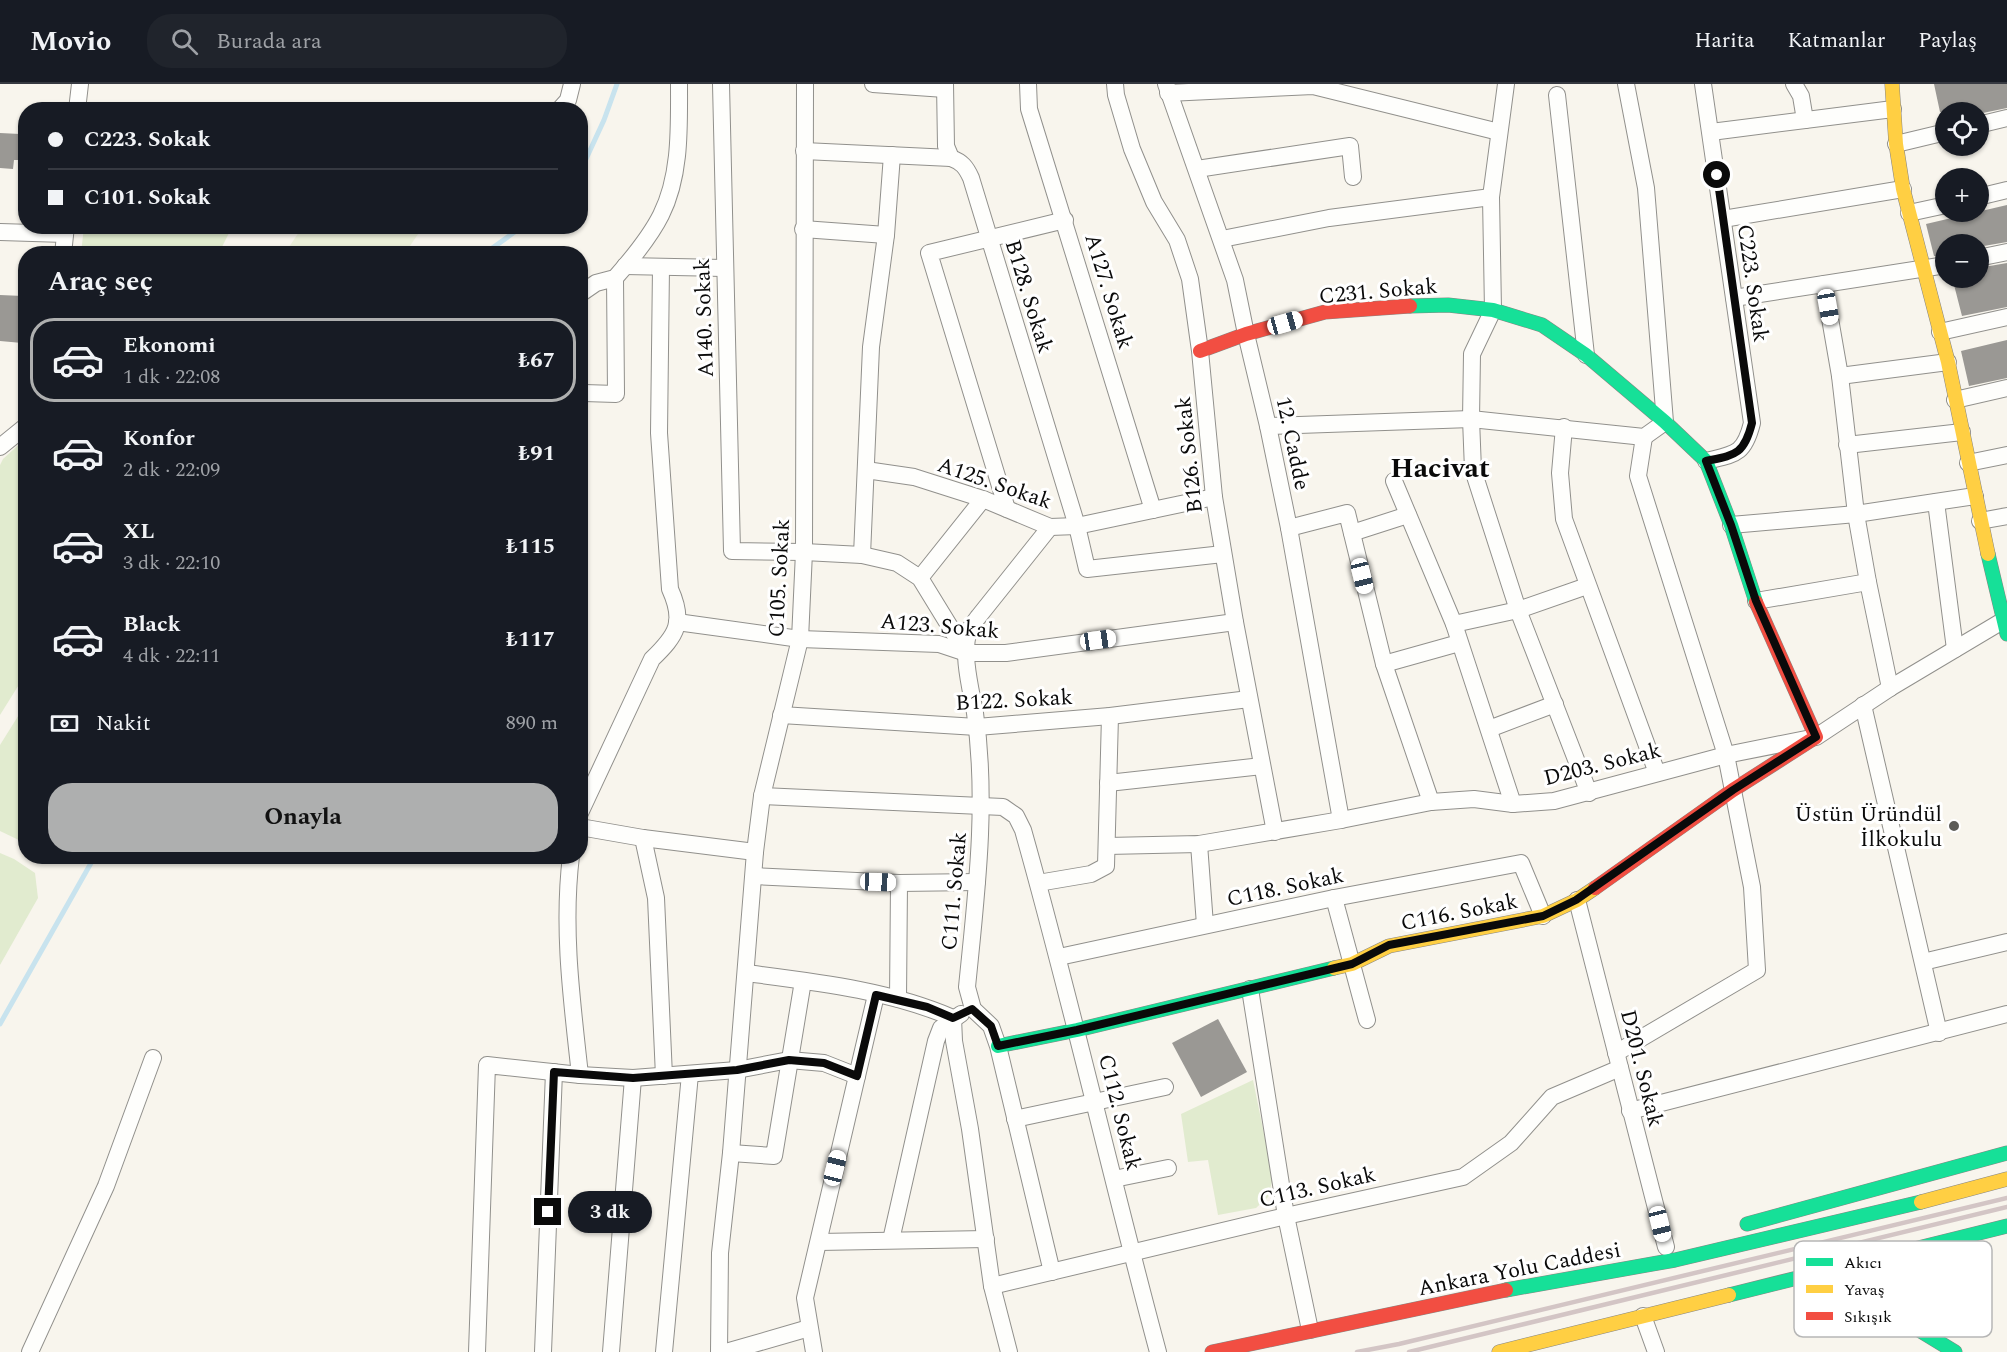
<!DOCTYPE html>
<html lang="tr">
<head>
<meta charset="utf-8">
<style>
	:root { --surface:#171b24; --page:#20242c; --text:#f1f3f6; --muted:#9ea1a6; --line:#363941; --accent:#aeafaf }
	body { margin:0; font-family:Spectral,serif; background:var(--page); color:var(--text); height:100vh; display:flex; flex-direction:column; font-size:22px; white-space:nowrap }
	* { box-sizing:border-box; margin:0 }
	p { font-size:20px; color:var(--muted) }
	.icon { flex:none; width:33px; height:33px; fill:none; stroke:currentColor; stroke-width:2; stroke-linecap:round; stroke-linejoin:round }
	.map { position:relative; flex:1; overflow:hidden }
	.panel { position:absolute; left:18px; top:162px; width:570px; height:618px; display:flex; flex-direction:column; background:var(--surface); border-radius:24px; box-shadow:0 2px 4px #0004 }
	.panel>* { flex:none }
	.guide { position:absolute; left:18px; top:18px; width:570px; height:132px; border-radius:24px; box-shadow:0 2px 4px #0004; display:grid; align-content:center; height:132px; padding:0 30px; background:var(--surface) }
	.buttons { position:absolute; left:1935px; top:18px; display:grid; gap:12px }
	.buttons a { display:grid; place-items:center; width:54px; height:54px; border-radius:50%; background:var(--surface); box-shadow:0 2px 4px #0004; font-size:30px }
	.end { position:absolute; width:27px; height:27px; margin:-14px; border:8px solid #0a0a0a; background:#fff; box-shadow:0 0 0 3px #fff }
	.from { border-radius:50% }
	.bubble { position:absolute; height:42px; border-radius:21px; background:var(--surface); box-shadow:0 2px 4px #0004; font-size:20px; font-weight:700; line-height:42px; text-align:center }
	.car { position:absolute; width:18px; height:36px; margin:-18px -9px; border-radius:8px; box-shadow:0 0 4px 2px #0007; background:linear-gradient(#fff 24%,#345 0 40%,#fff 0 76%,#345 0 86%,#fff 0) }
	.guide b { display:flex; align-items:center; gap:21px; height:57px; font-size:22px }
	.guide b+b { border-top:2px solid var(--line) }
	.guide i { width:15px; height:15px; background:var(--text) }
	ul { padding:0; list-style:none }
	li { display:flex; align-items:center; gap:18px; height:84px; margin:0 12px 9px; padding:0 18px; border:3px solid transparent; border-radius:24px }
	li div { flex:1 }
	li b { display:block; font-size:22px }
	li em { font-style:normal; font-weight:700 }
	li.current { border-color:var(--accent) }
	li>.icon { width:54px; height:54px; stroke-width:1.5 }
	h2 { padding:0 30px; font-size:27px; line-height:72px }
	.pay { display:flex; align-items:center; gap:15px; height:66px; padding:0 30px; font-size:22px }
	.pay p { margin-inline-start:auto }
	.cta { display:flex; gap:12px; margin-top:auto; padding:12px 30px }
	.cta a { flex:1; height:69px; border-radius:24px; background:var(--accent); color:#111; font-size:24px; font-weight:700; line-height:69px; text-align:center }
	header { display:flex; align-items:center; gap:36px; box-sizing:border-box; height:84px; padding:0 30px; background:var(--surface); border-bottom:2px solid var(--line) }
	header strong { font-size:28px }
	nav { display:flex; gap:33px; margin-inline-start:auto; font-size:21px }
	.search { width:420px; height:54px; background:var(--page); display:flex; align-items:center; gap:15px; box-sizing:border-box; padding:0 21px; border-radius:24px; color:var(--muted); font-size:22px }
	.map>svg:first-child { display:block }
	.green { fill:#e1ebcf }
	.pitch { fill:#ebefd9 }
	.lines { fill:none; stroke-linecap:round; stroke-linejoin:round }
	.stream { stroke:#c8e3ee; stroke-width:5 }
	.building { fill:#9a9894 }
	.street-casing { stroke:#91908c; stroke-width:18 }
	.fast-casing { stroke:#888683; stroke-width:15 }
	.slow-casing { stroke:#888683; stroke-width:15 }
	.jam-casing { stroke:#888683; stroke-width:15 }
	.street { stroke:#fefefc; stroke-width:16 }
	.fast { stroke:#16e098; stroke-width:14 }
	.slow { stroke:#ffcf43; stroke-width:14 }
	.jam { stroke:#f24e42; stroke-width:14 }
	.rail { stroke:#d3c5c5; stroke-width:4.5 }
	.route { stroke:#0a0a0a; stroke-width:8 }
	.poi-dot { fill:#5d5c59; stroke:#fff; stroke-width:2 }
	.labels { text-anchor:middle; stroke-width:6; stroke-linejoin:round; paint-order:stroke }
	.street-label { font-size:22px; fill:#0a0a0a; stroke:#fff }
	.poi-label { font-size:22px; fill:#0a0a0a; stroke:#fff; text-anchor:end }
	.district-label { font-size:28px; font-weight:bold; fill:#0a0a0a; stroke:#fff }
	.key { fill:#fff; stroke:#b6b6b6; stroke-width:1.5 }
	.key-label { font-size:16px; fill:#0a0a0a }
</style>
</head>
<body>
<header>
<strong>Movio</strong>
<div class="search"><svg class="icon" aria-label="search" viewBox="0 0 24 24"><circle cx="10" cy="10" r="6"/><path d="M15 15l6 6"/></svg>Burada ara</div>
<nav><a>Harita</a><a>Katmanlar</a><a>Paylaş</a></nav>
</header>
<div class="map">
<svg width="2007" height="1268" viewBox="0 0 2007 1268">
	<rect width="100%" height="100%" fill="#f8f5ed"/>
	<g class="green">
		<polygon points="84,143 84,142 232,143 219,169 81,169"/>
		<polygon points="25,355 25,591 0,631 0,381 3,375"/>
		<polygon points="25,621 25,759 0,747 0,661"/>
		<polygon points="0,769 14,775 35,789 38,814 0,881"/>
		<polygon points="1253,996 1273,1094 1268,1113 1256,1124 1218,1131 1208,1076 1188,1078 1181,1030"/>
	</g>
	<polygon class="pitch" points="303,142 423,142 423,143 405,169 285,169"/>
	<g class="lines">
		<g class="stream">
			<polyline points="580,88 604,36 617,0"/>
			<polyline points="484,170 523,142"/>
			<polyline points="0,940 95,772"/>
		</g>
	</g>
	<g class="building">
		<polygon points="1934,0 2007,0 2007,24 1978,30 1978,28 1940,28"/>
		<polygon points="0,49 20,50 20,55 24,56 23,76 14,76 13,85 0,84"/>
		<polygon points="2007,121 2007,158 1978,163 1978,160 1946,160 1946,171 1934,172 1926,140"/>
		<polygon points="2007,179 2007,223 1962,232 1953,197 1966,194 1978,194 1978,184"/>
		<polygon points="0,211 23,212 22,217 26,217 26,245 23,245 22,259 0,257"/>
		<polygon points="2007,256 2007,294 1969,302 1961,267"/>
		<polygon points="1218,935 1247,988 1201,1013 1172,959"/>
	</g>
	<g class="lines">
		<defs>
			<g id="street">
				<polyline points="721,0 732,467 804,468 862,471 897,479 920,494 966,569"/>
				<polyline points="873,0 945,5"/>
				<path d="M945,0L946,62L951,74C962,78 966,83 971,94L1077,442L1087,485L1223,470"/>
				<polyline points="1028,0 1029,25 1153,426"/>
				<polyline points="1115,0 1116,11 1132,65 1154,118 1177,156 1190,195 1200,267 1214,413 1235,538 1275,748"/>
				<polyline points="1166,0 1235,196 1246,250 1268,342 1289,444 1341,736"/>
				<polyline points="1506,0 1491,113 1493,226 1472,270 1471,335 1473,386 1518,526 1589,709"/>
				<path d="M1703,0L1752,339C1744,371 1735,370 1706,377"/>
				<polyline points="1794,0 1801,12 1805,36"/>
				<polyline points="1168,9 1313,2 1499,48"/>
				<polyline points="1557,11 1586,271"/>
				<polyline points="77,26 80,0"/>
				<polyline points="559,26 568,16 572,0"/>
				<polyline points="1978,41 2007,34"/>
				<polyline points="1711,48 1893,25"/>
				<polyline points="1896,60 1946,48"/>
				<polyline points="804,67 951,74"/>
				<polyline points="1197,85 1350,62 1353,93"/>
				<polyline points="1978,113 2007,106"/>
				<polyline points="1909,129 1946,121"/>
				<polyline points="1723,135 1903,105"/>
				<polyline points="803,145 886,151"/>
				<polyline points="0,148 65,150"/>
				<polyline points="1222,155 1329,134 1491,113"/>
				<polyline points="63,170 66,142"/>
				<polyline points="1978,174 2007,168"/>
				<polyline points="625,182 724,184"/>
				<polyline points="1824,200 1840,292 1856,430 1868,498 1890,604"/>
				<path d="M580,210L596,199L615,194C630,177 651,151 661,131C681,91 679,43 679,0"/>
				<polyline points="1734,214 1946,181"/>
				<polyline points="1940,248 2007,233"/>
				<polyline points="1840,292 1948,278"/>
				<polyline points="584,309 616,310 615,194"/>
				<polyline points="1955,316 2007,304"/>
				<polyline points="1268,342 1471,335 1644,353 1665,338 1646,104 1626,0"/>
				<polyline points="1564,343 1560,389 1564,435 1657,689"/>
				<polyline points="1847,361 1962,348"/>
				<polyline points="0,363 26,342"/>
				<polyline points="1968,379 2007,371"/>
				<polyline points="866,386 914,393 983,415 1050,443 1077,442 1214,413"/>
				<polyline points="1394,397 1454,540 1513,720"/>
				<polyline points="1936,418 1955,565"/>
				<polyline points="1007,425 929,169 1065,136"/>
				<polyline points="1980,437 2007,432"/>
				<polyline points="1731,441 1856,430 1975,412"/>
				<path d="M1050,443L979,532C976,536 971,542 969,547C961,569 971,606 975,629C988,721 976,812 967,903L973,925L991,942L998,962L1052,1188"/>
				<polyline points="1289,444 1347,429 1384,580 1431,718"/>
				<polyline points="1352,449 1408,431"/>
				<polyline points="862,471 871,263 886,151 892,71"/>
				<polyline points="920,494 983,415"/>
				<polyline points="1756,517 1868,498"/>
				<polyline points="677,538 800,555 939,560 966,569 1006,569 1235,538"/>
				<polyline points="1454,540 1518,526 1587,502"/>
				<polyline points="1384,580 1459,559"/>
				<polyline points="1863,621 1939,949"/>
				<polyline points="781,631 977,643 1110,632 1249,615"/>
				<polyline points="1489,645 1555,620"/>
				<polyline points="1108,699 1262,682"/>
				<path d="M762,712L1003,723L1016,732L1023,746C1072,919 1111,1094 1158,1268"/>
				<path d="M580,729L652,575C677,551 685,538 670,505L659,349L661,183"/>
				<polyline points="580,743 643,754 755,768"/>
				<polyline points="643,754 656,814 664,992"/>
				<polyline points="1199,760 1205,841"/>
				<polyline points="1107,762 1199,760 1341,736 1431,718 1474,715 1513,720 1554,717 1726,671 1816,653 1890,604 2004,536"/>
				<path d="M571,772C562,845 572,918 580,991"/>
				<polyline points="754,792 899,799 977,798"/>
				<polyline points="1038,799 1091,790 1106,782 1110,632"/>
				<polyline points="1334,814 1367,936"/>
				<polyline points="1577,816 1666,1163"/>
				<polyline points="1059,873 1334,814 1521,779 1543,832"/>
				<polyline points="1923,878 2007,858"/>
				<path d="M746,889C815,898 889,906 953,934L954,957L970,1045L992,1202L1009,1268"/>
				<polyline points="1250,905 1286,1132 1310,1246"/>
				<polyline points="898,915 899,799"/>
				<polyline points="1616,969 1757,886 1752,803 1726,671 1638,392 1644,353"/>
				<polyline points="1630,1027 2007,930"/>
				<polyline points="1015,1035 1165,1003"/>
				<polyline points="731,1069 774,1072 803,897"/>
				<polyline points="1114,1095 1168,1084"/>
				<polyline points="891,1156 936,957 941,944 961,930"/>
				<polyline points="819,1158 986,1155"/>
				<polyline points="992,1202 1286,1132 1463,1093 1511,1059 1552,1013 1620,984"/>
				<polyline points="1643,1232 1656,1268"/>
				<polyline points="30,1268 106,1102 153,974"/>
				<polyline points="477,1268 487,981 580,991 633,994 737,986 789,976 824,979 857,992"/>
				<polyline points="543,1268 554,988"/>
				<polyline points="611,1268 633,994"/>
				<polyline points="664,1268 690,990"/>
				<polyline points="719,1268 720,1169 731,1069 755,768 762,712 800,555 804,468 805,0"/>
				<polyline points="726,1268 809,1244"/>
				<polyline points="814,1268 805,1214 876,911"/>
			</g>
			<g id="fast">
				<polyline points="1410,222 1448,221 1493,226 1542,241 1586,271 1665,338 1706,377 1731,441 1756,518"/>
				<polyline points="1988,470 2007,550"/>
				<polyline points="998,962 1077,946 1334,884"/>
				<polyline points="1747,1140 2007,1069"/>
				<polyline points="1824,1188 1955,1268"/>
				<polyline points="1506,1206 1675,1176 1921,1118"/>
				<polyline points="1729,1211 2007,1142"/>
			</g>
			<g id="slow">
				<polyline points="1892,0 1896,60 1903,105 1948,278 1988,470"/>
				<polyline points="1334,884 1352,880 1389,862 1543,832 1577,816 1595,804"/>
				<polyline points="1921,1118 2007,1095"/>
				<polyline points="1499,1268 1729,1211"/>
			</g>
			<g id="jam">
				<polyline points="1200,267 1246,250 1325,228 1410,222"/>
				<polyline points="1595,804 1733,706 1816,653 1756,518"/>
				<polyline points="1212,1268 1506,1206"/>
			</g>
		</defs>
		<use href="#street" class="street-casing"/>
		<use href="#fast" class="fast-casing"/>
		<use href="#slow" class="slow-casing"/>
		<use href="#jam" class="jam-casing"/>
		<use href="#street" class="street"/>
		<use href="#fast" class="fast"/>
		<use href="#slow" class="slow"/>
		<use href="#jam" class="jam"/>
		<g class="rail">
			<polyline points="1357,1268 1399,1260 2007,1114"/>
			<polyline points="1409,1268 2007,1123"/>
		</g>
	</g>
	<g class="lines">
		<path class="route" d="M548,1128L554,988L633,994L737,986L789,976L824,979L857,992L876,911L927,923L953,934L972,925L991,942L998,962L1077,946L1352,880L1389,861L1543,832L1576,816L1733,706L1816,653L1756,517L1731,441L1706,377C1735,371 1744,371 1752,339L1717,91"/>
	</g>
	<circle class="poi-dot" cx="1954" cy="742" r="6"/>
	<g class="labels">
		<g class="street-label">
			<text transform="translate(1754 199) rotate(82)" y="8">C223. Sokak</text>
			<text transform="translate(1378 206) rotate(-5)" y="8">C231. Sokak</text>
			<text transform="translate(1110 207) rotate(73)" y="8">A127. Sokak</text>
			<text transform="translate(1030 212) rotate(73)" y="8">B128. Sokak</text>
			<text transform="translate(703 234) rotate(-92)" y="8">A140. Sokak</text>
			<text transform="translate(1294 359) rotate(78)" y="8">12. Cadde</text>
			<text transform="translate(1188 371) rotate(-96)" y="8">B126. Sokak</text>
			<text transform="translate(995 398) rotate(19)" y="8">A125. Sokak</text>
			<text transform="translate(778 494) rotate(-87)" y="8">C105. Sokak</text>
			<text transform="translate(940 541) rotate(5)" y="8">A123. Sokak</text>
			<text transform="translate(1014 615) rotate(-3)" y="8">B122. Sokak</text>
			<text transform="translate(1602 679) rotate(-14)" y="8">D203. Sokak</text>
			<text transform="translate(1285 802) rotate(-12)" y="8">C118. Sokak</text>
			<text transform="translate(953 807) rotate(-85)" y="8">C111. Sokak</text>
			<text transform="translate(1459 827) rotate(-11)" y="8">C116. Sokak</text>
			<text transform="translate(1643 984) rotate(76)" y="8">D201. Sokak</text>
			<text transform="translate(1121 1028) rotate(76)" y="8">C112. Sokak</text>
			<text transform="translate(1317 1102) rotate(-13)" y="8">C113. Sokak</text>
			<text transform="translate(1519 1184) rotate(-11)" y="8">Ankara Yolu Caddesi</text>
		</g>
		<g class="poi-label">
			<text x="1942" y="737">Üstün Üründül<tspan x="1942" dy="25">İlkokulu</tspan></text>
		</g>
		<g class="district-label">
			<text x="1440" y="393">Hacivat</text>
		</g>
	</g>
	<rect x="1794" y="1157" width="198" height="96" rx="9" class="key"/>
	<rect x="1806" y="1174" width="27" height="8" fill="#16e098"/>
	<rect x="1806" y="1201" width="27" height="8" fill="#ffcf43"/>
	<rect x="1806" y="1228" width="27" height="8" fill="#f24e42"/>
	<g class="key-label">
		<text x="1844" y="1184">Akıcı</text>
		<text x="1844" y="1211">Yavaş</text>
		<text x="1844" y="1238">Sıkışık</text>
	</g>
</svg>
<div class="buttons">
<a><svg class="icon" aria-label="locate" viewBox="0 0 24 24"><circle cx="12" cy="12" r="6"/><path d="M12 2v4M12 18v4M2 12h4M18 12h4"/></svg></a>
<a>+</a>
<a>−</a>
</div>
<i class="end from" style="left:1717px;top:91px"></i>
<i class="end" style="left:548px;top:1128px"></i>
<div class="bubble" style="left:568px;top:1107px;width:84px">3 dk</div>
<i class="car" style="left:1828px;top:223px;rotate:170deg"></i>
<i class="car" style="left:1285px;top:239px;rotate:74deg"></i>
<i class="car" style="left:1362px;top:492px;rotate:166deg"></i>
<i class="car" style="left:1098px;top:556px;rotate:82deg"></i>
<i class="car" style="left:878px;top:798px;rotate:92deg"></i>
<i class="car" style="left:835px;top:1084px;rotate:14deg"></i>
<i class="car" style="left:1660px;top:1140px;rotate:166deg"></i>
<div class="guide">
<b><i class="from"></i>C223. Sokak</b>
<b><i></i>C101. Sokak</b>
</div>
<section class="panel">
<h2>Araç seç</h2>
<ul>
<li class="current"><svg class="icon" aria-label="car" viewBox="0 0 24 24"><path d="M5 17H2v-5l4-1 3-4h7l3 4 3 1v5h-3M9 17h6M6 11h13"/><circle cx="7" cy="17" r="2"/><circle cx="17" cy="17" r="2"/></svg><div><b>Ekonomi</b><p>1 dk · 22:08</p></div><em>₺67</em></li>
<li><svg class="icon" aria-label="car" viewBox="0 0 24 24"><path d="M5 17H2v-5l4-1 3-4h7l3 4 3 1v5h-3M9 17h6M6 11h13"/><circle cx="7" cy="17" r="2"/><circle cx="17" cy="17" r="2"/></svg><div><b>Konfor</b><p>2 dk · 22:09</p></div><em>₺91</em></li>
<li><svg class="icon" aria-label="car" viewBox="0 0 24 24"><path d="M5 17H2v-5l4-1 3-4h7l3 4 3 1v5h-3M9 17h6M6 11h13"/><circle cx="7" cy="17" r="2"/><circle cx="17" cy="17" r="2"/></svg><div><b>XL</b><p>3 dk · 22:10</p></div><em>₺115</em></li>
<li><svg class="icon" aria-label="car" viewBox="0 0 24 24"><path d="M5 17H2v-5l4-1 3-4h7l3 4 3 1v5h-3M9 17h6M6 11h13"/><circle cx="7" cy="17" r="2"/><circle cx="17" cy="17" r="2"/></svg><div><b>Black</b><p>4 dk · 22:11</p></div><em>₺117</em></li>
</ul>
<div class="pay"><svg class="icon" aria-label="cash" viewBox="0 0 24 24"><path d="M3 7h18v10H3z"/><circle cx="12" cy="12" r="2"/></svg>Nakit<p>890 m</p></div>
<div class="cta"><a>Onayla</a></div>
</section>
</div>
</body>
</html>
